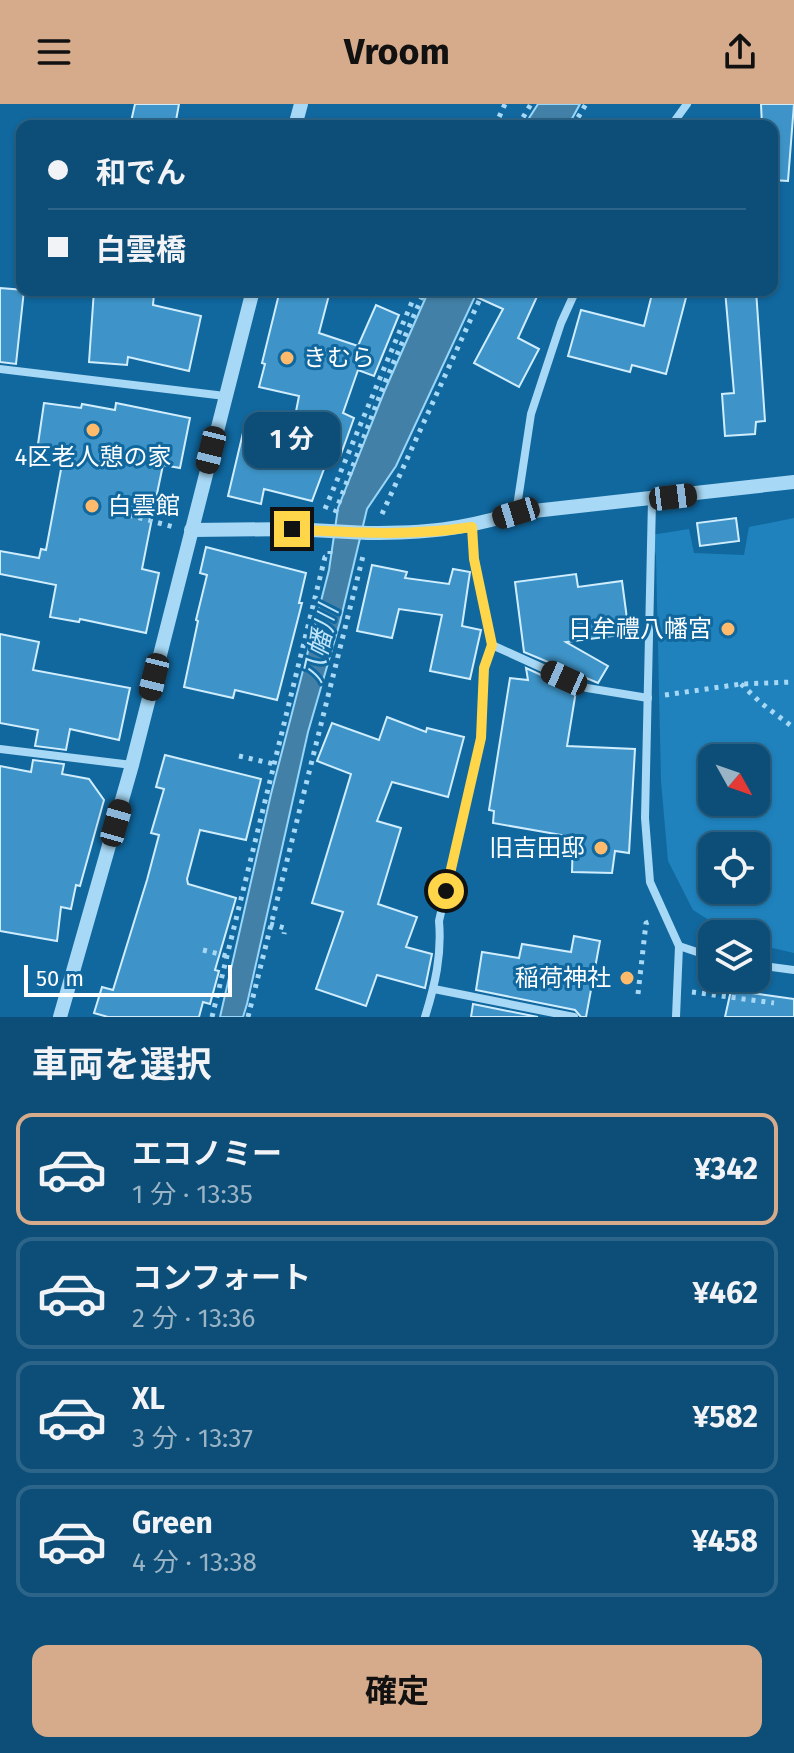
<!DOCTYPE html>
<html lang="ja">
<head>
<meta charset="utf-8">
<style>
	:root { --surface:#0c4e77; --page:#1a587f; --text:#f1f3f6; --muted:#9ab4c6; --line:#2c6589; --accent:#d6ab8b }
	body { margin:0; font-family:"Fira Sans","Noto Sans JP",sans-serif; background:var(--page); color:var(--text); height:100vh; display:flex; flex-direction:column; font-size:30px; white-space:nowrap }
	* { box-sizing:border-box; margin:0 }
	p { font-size:26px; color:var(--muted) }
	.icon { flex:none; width:44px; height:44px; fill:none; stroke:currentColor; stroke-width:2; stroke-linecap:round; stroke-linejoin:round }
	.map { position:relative; height:913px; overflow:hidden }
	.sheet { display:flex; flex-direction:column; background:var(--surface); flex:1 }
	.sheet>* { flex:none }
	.hud { position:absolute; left:16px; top:16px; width:762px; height:176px; border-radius:16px; box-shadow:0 2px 6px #0004,0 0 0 2px var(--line); display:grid; align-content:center; height:176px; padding:0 32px; background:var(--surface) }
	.needle { width:52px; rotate:130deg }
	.tools { position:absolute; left:698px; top:640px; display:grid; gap:16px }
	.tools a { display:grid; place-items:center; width:72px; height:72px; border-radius:16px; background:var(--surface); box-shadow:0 2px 6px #0004,0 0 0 2px var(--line); font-size:40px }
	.scale { position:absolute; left:24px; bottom:20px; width:208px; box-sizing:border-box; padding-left:8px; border:4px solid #fff; border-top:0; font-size:22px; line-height:28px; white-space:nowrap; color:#fff; -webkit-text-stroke:6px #10689f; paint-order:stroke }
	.end { position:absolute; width:36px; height:36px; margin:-18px; border:10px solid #ffd54a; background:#111; box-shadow:0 0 0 4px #111 }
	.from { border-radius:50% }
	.bubble { position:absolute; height:56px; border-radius:16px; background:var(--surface); box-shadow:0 2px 6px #0004,0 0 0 2px var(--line); font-size:26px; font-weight:700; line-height:56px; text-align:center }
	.car { position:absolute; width:24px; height:48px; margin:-24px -12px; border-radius:10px; box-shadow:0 0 6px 2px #0007; background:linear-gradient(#222 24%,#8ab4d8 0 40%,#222 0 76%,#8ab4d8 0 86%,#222 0) }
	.hud b { display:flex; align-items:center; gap:28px; height:76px; font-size:30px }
	.hud b+b { border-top:2px solid var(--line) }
	.hud i { width:20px; height:20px; background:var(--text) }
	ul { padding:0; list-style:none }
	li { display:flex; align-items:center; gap:24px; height:112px; margin:0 16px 12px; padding:0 16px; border:4px solid var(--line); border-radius:16px }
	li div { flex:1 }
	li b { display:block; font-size:30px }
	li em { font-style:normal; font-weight:700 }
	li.selected { border-color:var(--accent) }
	li>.icon { width:72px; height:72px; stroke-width:1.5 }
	h2 { padding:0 32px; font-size:36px; line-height:96px }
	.button { display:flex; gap:16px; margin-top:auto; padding:16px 32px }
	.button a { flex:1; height:92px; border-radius:16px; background:var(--accent); color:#111; font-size:32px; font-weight:700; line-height:92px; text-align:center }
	header { display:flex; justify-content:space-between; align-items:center; height:104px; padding:0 32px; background:var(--accent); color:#111; font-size:36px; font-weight:700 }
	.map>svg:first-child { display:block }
	.green { fill:#1f82bd; fill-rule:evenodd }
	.water { fill:#4380a7; stroke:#99d6f9; stroke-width:2 }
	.building { fill:#3e94c8; stroke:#d0edfe; stroke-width:2 }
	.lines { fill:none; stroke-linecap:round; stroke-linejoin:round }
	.path { stroke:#a7d8f5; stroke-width:5; stroke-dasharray:4 6; stroke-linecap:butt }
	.minor { stroke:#a7d8f5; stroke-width:8 }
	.tertiary { stroke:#a7d8f5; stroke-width:14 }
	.tertiary-bridge { stroke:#a7d8f5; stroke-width:14 }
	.route { stroke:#ffd54a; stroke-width:10 }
	.poi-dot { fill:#ffba6b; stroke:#10689f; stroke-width:3 }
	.labels { text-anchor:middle; stroke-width:6; stroke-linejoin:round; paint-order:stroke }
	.poi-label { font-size:24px; fill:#fff; stroke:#10689f; text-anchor:end }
	.water-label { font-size:26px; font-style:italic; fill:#bfe6fc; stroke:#10689f }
</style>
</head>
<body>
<header><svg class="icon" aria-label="menu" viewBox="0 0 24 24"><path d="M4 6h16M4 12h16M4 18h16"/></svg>Vroom<svg class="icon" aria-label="share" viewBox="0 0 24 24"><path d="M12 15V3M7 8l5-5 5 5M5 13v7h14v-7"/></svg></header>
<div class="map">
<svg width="794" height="913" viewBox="0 0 794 913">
	<rect width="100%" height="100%" fill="#10689f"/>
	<path class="green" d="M794,414V849L756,840V830H731L693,806L668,757L661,677L656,452L651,431L689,425L694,449L744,451L749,423ZM712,654H756V698H712ZM712,742H756V786H712Z"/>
	<g class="water">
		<polygon points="538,0 580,0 568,22 524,22"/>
		<polygon points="429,186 478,186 396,362 367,405 340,518 308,628 247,900 243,913 220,913 271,690 329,466 338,404 385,286"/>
	</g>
	<g class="building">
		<polygon points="135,0 179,0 175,22 130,22"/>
		<polygon points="761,0 794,0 788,77 772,76 772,22 762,22"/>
		<polygon points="0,184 24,186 16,260 0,258"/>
		<polygon points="94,186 154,190 153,201 201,212 189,267 128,253 127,261 89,258"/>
		<polygon points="280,186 310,186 329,191 319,229 358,242 376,201 399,211 374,272 358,266 343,309 354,314 340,353 330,349 312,397 264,385 261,400 228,392 246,316 293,323 299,292 259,283 265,260 262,259"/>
		<polygon points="461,186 540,186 518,234 539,245 519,283 474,259 503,205"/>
		<polygon points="653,186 688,186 666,270 632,261 630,268 568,252 581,206 644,222"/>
		<polygon points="725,186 756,186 765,317 756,318 755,330 725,332 722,290 734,289"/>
		<polygon points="44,299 81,304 82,300 115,306 116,299 190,314 180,364 163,361 154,404 142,465 159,469 146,529 80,515 79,518 50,513 56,481 0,470 0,447 39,454 41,445 46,446 65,344 38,340"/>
		<polygon points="736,414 739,437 700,442 697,419"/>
		<polygon points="206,443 306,469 299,499 302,499 277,596 235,586 233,594 184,583 198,517 196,516 207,471 200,469"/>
		<polygon points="372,461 407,468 405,474 449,480 453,465 470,468 462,522 481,526 470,575 430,567 442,511 399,505 392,534 357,527"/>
		<polygon points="576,470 578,483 622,477 629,530 566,538 608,562 598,579 524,548 515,478"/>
		<polygon points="0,530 39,538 33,566 130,584 119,636 70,625 66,646 35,642 38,626 0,619"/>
		<polygon points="526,564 576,587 567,642 635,645 629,749 615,747 612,769 572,768 573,733 493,719 494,707 489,706 510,574 528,576"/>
		<polygon points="387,613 426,628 427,624 464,633 448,693 392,678 377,717 401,724 378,800 417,813 406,843 432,850 425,884 377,871 366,902 316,885 343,808 312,799 351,670 317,657 332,619 379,636"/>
		<polygon points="165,651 261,675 246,736 200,726 187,775 188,780 236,794 215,866 219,867 210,900 203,898 199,913 108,913 94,909 102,883 113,886 147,776 159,731 151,729 164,685 156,683"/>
		<polygon points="33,656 64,660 62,670 89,675 104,696 80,782 76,781 71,805 61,803 57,837 0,827 0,662 31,668"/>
		<polygon points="574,832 600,837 586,913 581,913 575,906 476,886 482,848 519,854 522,840 571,848"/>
		<polygon points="731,886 794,895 794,913 725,913"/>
		<polygon points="473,900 538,913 471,913"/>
	</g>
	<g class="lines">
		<g class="path">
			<polyline points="495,22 505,0"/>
			<polyline points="518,22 531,0"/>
			<polyline points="573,22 586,0"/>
			<polyline points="325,405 417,186"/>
			<polyline points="335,409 383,283 425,186"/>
			<polyline points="382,410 484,186"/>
			<polyline points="129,411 174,423"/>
			<polyline points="741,580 761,599 794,624"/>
			<polyline points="665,591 741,580 794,578"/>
			<polyline points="239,652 274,660"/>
			<polyline points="270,820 285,824 284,830"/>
			<polyline points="203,846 227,852"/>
			<polyline points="692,888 774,899"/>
			<polyline points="638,890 646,819 649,818"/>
			<polyline points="212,913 325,453 330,451 330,447"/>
			<polyline points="248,913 364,448"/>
		</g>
		<g class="minor">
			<polyline points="671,22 687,0"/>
			<polyline points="0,265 225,292"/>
			<polyline points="652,396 645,714 650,778 679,842 676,913"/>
			<polyline points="516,409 531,310 561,219 576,186"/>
			<polyline points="472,423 474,455 492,541 587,584 648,594"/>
			<polyline points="0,645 132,661"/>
			<polyline points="679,842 712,853"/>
			<polyline points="756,861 794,866"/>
			<polyline points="434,885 574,913"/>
			<path d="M425,913C435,881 442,851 439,817L481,634L484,564L492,541"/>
		</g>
		<g class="tertiary">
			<polyline points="295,22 301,0"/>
			<polyline points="191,426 292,425"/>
			<path d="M368,429C426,429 460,426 516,409L794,378"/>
			<polyline points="60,913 132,661 253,186"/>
		</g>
		<polyline class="tertiary-bridge" points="292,425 368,429"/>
	</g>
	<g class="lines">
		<path class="route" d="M292,425C353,429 412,432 472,423L474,455L492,541L484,564L481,634L446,787"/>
	</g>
	<g class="poi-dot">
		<circle cx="287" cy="254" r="8"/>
		<circle cx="93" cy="326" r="8"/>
		<circle cx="92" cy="402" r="8"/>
		<circle cx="728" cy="525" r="8"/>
		<circle cx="601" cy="744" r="8"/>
		<circle cx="627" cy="874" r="8"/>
	</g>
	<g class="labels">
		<g class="poi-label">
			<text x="303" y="262" text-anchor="start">きむら</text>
			<text x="93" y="361" text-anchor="middle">4区老人憩の家</text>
			<text x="108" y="410" text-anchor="start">白雲館</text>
			<text x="712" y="533">日牟禮八幡宮</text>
			<text x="585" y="752">旧吉田邸</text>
			<text x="611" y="882">稲荷神社</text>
		</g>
		<g class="water-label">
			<text transform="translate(320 540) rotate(-77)" y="9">八幡川</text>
		</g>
	</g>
</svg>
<div class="tools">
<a><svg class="needle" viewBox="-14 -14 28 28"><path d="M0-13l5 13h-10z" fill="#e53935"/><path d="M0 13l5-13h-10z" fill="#9ab4c6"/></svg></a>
<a><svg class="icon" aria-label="locate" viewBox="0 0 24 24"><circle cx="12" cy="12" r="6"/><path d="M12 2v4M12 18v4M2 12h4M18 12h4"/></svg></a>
<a><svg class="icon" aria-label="layers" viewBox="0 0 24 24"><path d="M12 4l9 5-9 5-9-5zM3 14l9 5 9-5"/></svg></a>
</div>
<div class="scale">50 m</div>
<i class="end from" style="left:446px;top:787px"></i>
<i class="end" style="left:292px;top:425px"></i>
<div class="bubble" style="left:244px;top:308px;width:96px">1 分</div>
<i class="car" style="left:211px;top:346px;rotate:194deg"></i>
<i class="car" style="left:673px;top:393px;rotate:83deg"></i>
<i class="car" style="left:516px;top:409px;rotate:253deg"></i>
<i class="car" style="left:154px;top:573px;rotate:194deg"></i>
<i class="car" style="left:564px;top:574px;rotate:294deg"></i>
<i class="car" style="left:116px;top:719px;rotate:16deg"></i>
<div class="hud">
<b><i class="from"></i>和でん</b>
<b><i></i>白雲橋</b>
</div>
</div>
<section class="sheet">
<h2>車両を選択</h2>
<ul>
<li class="selected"><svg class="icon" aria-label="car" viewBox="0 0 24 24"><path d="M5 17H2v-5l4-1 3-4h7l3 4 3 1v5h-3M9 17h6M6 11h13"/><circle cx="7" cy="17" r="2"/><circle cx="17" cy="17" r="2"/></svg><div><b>エコノミー</b><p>1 分 · 13:35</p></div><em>¥342</em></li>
<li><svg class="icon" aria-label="car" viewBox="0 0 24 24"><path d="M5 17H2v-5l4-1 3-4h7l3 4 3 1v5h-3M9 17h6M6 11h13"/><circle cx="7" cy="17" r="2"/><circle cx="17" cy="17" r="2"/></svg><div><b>コンフォート</b><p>2 分 · 13:36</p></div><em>¥462</em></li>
<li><svg class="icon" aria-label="car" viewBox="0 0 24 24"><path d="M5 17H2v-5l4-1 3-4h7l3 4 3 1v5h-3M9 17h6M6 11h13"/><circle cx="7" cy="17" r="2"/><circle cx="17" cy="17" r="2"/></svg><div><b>XL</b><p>3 分 · 13:37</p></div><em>¥582</em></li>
<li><svg class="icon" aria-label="car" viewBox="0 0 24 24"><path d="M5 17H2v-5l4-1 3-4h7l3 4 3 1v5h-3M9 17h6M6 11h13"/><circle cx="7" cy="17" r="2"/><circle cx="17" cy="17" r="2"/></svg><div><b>Green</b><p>4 分 · 13:38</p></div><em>¥458</em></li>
</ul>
<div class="button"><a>確定</a></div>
</section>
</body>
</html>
